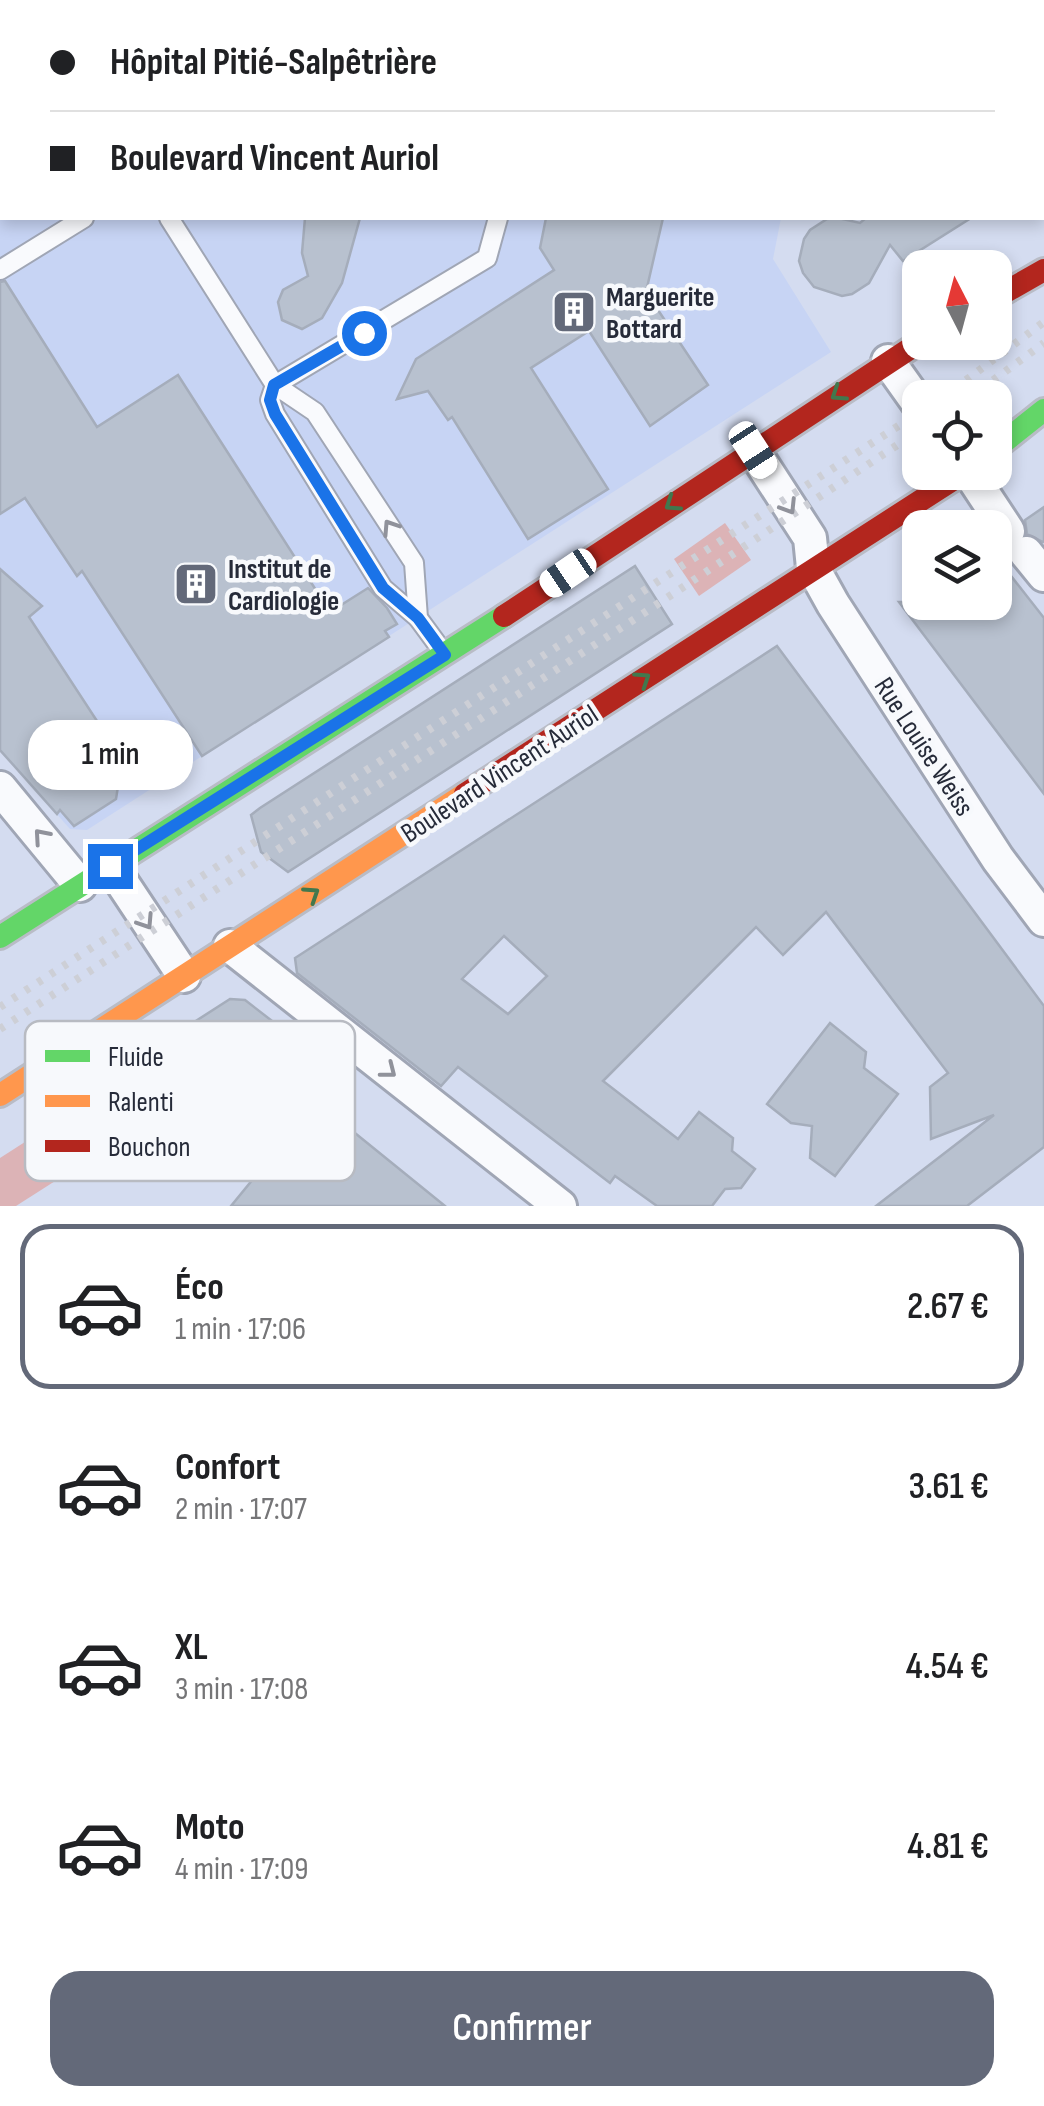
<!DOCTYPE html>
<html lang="fr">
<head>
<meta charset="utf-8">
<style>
	:root { --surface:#fff; --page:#f6f6f6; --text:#202124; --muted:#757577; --line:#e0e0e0; --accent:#636979 }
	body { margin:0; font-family:"Sofia Sans Condensed",sans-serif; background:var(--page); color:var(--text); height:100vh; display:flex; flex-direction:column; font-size:38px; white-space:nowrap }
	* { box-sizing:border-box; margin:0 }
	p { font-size:32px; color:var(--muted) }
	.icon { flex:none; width:55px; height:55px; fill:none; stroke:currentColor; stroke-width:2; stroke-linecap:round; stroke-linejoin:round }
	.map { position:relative; height:1206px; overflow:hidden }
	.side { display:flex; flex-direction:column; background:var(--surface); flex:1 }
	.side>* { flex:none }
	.top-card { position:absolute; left:0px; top:0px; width:1045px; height:220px; box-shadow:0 5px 15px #0003; display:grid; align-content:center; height:220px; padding:0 50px; background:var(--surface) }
	.needle { width:65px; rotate:354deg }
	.tools { position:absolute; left:902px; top:250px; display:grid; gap:20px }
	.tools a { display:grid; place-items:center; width:110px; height:110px; border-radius:20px; background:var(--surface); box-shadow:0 5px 15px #0003; font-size:50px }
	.end { position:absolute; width:45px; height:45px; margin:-22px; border:12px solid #1a73e8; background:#fff; box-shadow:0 0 0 5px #fff }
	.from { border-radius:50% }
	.bubble { position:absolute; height:70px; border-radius:30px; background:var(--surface); box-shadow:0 5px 15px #0003; font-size:32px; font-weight:600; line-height:70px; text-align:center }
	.car { position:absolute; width:30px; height:60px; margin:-30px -15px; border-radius:12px; box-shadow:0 0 8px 2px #0007; background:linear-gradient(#fff 24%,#345 0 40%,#fff 0 76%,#345 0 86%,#fff 0) }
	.top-card b { display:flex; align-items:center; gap:35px; height:95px; font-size:38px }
	.top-card b+b { border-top:2px solid var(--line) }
	.top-card i { width:25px; height:25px; background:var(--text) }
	ul { padding:18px 0 0; list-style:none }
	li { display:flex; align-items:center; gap:30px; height:165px; margin:0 20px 15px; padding:0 30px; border:5px solid transparent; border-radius:30px }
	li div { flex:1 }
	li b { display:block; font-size:38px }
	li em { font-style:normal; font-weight:600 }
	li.on { border-color:var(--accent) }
	li>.icon { width:90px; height:90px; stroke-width:1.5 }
	.button { display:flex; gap:20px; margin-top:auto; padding:20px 50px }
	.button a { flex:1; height:115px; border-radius:30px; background:var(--accent); color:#fff; font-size:40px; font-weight:600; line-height:115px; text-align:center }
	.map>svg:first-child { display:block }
	.built { fill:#c7d4f4 }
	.green { fill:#dcb3b6 }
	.building { fill:#b8c1cf; stroke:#a5adbb; stroke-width:2.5; fill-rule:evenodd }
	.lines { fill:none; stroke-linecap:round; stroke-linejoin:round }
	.lane-casing { stroke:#a0a6b5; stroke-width:22 }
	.street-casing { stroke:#a0a6b5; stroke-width:38 }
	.fast-casing { stroke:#b9bcc6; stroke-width:28 }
	.slow-casing { stroke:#b9bcc6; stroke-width:28 }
	.jam-casing { stroke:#b9bcc6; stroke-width:28 }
	.lane { stroke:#f9fafd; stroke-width:18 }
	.street { stroke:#f9fafd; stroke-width:32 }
	.fast { stroke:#63d668; stroke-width:22 }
	.slow { stroke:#ff974d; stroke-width:22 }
	.jam { stroke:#b3261e; stroke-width:22 }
	.rail { stroke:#cdcfd6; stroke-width:8; stroke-dasharray:5 10; stroke-linecap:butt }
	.oneway { stroke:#41784e }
	.oneway2 { stroke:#90929b }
	.route { stroke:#1a73e8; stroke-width:12 }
	.labels { text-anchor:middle; stroke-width:9; stroke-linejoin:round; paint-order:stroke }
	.poi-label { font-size:28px; font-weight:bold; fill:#262b39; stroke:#f7f9fc; text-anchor:start }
	.street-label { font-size:28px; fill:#262b39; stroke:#f7f9fc }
	.key { fill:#f7f9fc; stroke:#b8bbc2; stroke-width:2.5 }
	.key-label { font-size:28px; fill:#262b39 }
</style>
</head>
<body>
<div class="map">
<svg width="1044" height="1206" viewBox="0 0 1044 1206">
	<rect width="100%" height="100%" fill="#d4dcf0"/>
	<polygon class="built" points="0,0 966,0 2,2 2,218 781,218 773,259 831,352 87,830 70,829 0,750"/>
	<g class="green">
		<polygon points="725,523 751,560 699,596 674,559"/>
		<polygon points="92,1099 113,1132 110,1146 16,1206 0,1206 0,1158"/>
	</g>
	<g class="building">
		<polygon points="305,218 360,218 342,283 322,318 302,329 282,320 278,302 283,290 308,276 302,253"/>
		<polygon points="546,218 663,218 646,292 708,385 650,426 589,331 531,368 608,489 528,539 452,417 448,420 428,391 397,399 416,359 554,270 540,248"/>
		<polygon points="838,218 860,223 866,218 971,218 903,261 890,245 869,283 852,294 842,296 814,287 803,273 799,261 804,239 810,230 827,219"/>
		<polygon points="5,281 97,427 178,375 330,612 368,588 387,608 397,624 385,631 389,637 202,756 82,571 77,576 25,498 0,514 0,282"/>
		<polygon points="1044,507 1044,541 1043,542 1027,534 1025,520"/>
		<polygon points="995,545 1007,551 1009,563 1004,567 1044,618 1044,794 899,602 995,602"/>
		<polygon points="635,566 672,624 288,872 261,852 251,815 260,808"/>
		<polygon points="0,569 42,606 29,617 112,744 139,726 179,737 120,774 116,799 74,826 60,810 57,814 0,750"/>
		<path d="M777,646L1044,1006V1147L967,1206H876L994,1115L931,1139L930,1087L948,1073L826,912L783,955L756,927L603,1081L678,1139L699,1112L733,1138L732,1151L755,1169L741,1188L725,1189L712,1206H657L615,1176L610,1183L458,1067L441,1086L297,973L295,958ZM504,936L547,976L508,1014L462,979Z"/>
		<polygon points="230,999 245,1000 303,1045 256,1103 325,1158 350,1129 445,1206 231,1206 258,1173 160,1044"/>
		<polygon points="830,1023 866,1052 864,1068 898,1094 835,1176 810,1158 812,1126 791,1123 767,1104"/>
	</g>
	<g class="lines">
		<defs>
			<g id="lane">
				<polyline points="28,0 30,2"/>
				<polyline points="707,0 708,0"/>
				<polyline points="437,2 440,0"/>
				<polyline points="169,218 275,385 315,412 414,563 418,618 443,652"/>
				<polyline points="0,270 84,218"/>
				<polyline points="418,618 383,588 275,414 270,400 275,385 487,258 498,218"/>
			</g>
			<g id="street">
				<polyline points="888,361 920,406"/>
				<polyline points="753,450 810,538 813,568 833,604 998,859 1044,920"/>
				<polyline points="969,472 1008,531"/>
				<polyline points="1026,553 1044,575"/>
				<polyline points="0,788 80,885"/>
				<polyline points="111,866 184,976"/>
				<polyline points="230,946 560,1206"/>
			</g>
			<g id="fast">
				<polyline points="995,449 1044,410"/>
				<polyline points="0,937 504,616"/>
			</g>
			<polyline id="slow" points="0,1095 465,794"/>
			<g id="jam">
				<polyline points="995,298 1044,270"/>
				<polyline points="504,616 920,342"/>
				<polyline points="465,794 965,472"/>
			</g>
		</defs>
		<use href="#lane" class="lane-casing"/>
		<use href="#street" class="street-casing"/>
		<use href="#fast" class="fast-casing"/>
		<use href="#slow" class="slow-casing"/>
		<use href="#jam" class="jam-casing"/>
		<use href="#lane" class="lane"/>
		<use href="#street" class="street"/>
		<use href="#fast" class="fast"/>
		<use href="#slow" class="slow"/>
		<use href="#jam" class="jam"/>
		<g class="rail">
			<polyline points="942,398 1044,322"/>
			<polyline points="969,398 1044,343"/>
			<polyline points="0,1007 920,412"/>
			<polyline points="0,1029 644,613 920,430"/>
		</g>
	</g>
	<defs><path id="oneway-chevron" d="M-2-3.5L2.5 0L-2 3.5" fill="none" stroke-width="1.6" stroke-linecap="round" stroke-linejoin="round" transform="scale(2.5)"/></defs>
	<g class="oneway">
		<use href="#oneway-chevron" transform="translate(838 394) rotate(147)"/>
		<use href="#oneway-chevron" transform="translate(672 504) rotate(146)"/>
		<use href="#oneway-chevron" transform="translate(643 679) rotate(-33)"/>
		<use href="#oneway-chevron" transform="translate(312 894) rotate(-33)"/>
	</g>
	<g class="oneway2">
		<use href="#oneway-chevron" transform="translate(789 507) rotate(58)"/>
		<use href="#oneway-chevron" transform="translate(390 527) rotate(-123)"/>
		<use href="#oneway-chevron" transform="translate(41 836) rotate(-131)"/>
		<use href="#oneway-chevron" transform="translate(146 922) rotate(57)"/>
		<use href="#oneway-chevron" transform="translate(389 1071) rotate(38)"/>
	</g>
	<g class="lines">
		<polyline class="route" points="110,866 445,655 418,618 383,588 275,414 270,400 274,385 364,333"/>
	</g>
	<defs>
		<symbol id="building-square" viewBox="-11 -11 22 22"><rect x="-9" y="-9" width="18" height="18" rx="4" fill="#636979" stroke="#f7f9fc"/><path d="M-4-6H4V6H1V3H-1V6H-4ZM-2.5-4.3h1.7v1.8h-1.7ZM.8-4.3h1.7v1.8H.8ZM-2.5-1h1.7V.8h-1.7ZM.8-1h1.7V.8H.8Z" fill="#fff"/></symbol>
	</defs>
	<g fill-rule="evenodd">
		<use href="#building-square" x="549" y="287" width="50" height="50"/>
		<use href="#building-square" x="171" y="559" width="50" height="50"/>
	</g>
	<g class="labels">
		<g class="poi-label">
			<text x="606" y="306">Marguerite<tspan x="606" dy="32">Bottard</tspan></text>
			<text x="228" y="578">Institut de<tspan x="228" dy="32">Cardiologie</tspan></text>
		</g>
		<g class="street-label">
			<text transform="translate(925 746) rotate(57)" y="10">Rue Louise Weiss</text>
			<text transform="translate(499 773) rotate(-33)" y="10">Boulevard Vincent Auriol</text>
		</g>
	</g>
	<rect x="25" y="1021" width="330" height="160" rx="15" class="key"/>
	<rect x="45" y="1050" width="45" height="12" fill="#63d668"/>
	<rect x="45" y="1095" width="45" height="12" fill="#ff974d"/>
	<rect x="45" y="1140" width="45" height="12" fill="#b3261e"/>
	<g class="key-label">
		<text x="108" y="1066">Fluide</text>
		<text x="108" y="1111">Ralenti</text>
		<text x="108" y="1156">Bouchon</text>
	</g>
</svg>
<div class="tools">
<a><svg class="needle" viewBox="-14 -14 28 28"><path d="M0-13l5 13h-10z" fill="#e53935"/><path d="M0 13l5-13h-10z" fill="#757577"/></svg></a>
<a><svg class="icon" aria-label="locate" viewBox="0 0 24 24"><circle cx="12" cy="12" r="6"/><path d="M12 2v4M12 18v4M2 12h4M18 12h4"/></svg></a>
<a><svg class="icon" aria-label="layers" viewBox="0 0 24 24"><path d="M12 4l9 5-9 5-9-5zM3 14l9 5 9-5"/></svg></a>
</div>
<i class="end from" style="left:364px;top:333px"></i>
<i class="end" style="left:110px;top:866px"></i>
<div class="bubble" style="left:28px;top:720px;width:165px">1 min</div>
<i class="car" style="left:753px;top:450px;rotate:147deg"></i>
<i class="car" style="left:568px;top:573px;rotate:236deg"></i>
<div class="top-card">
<b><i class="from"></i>Hôpital Pitié-Salpêtrière</b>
<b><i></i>Boulevard Vincent Auriol</b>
</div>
</div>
<section class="side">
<ul>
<li class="on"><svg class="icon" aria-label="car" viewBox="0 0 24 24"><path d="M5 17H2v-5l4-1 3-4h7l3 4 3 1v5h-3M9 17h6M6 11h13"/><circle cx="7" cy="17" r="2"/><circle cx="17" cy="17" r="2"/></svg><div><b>Éco</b><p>1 min · 17:06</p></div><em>2.67 €</em></li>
<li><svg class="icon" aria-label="car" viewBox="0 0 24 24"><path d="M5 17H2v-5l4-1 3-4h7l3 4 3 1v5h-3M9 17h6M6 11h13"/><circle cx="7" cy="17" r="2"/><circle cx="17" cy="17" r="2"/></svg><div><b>Confort</b><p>2 min · 17:07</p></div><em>3.61 €</em></li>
<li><svg class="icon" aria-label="car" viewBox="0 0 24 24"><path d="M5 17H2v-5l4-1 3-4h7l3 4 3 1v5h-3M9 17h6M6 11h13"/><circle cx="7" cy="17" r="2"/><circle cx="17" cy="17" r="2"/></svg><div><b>XL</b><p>3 min · 17:08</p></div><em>4.54 €</em></li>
<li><svg class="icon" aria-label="car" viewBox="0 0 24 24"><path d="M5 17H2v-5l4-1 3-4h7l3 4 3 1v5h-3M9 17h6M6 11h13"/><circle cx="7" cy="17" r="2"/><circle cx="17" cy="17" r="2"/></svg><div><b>Moto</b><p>4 min · 17:09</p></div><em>4.81 €</em></li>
</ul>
<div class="button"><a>Confirmer</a></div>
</section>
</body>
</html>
